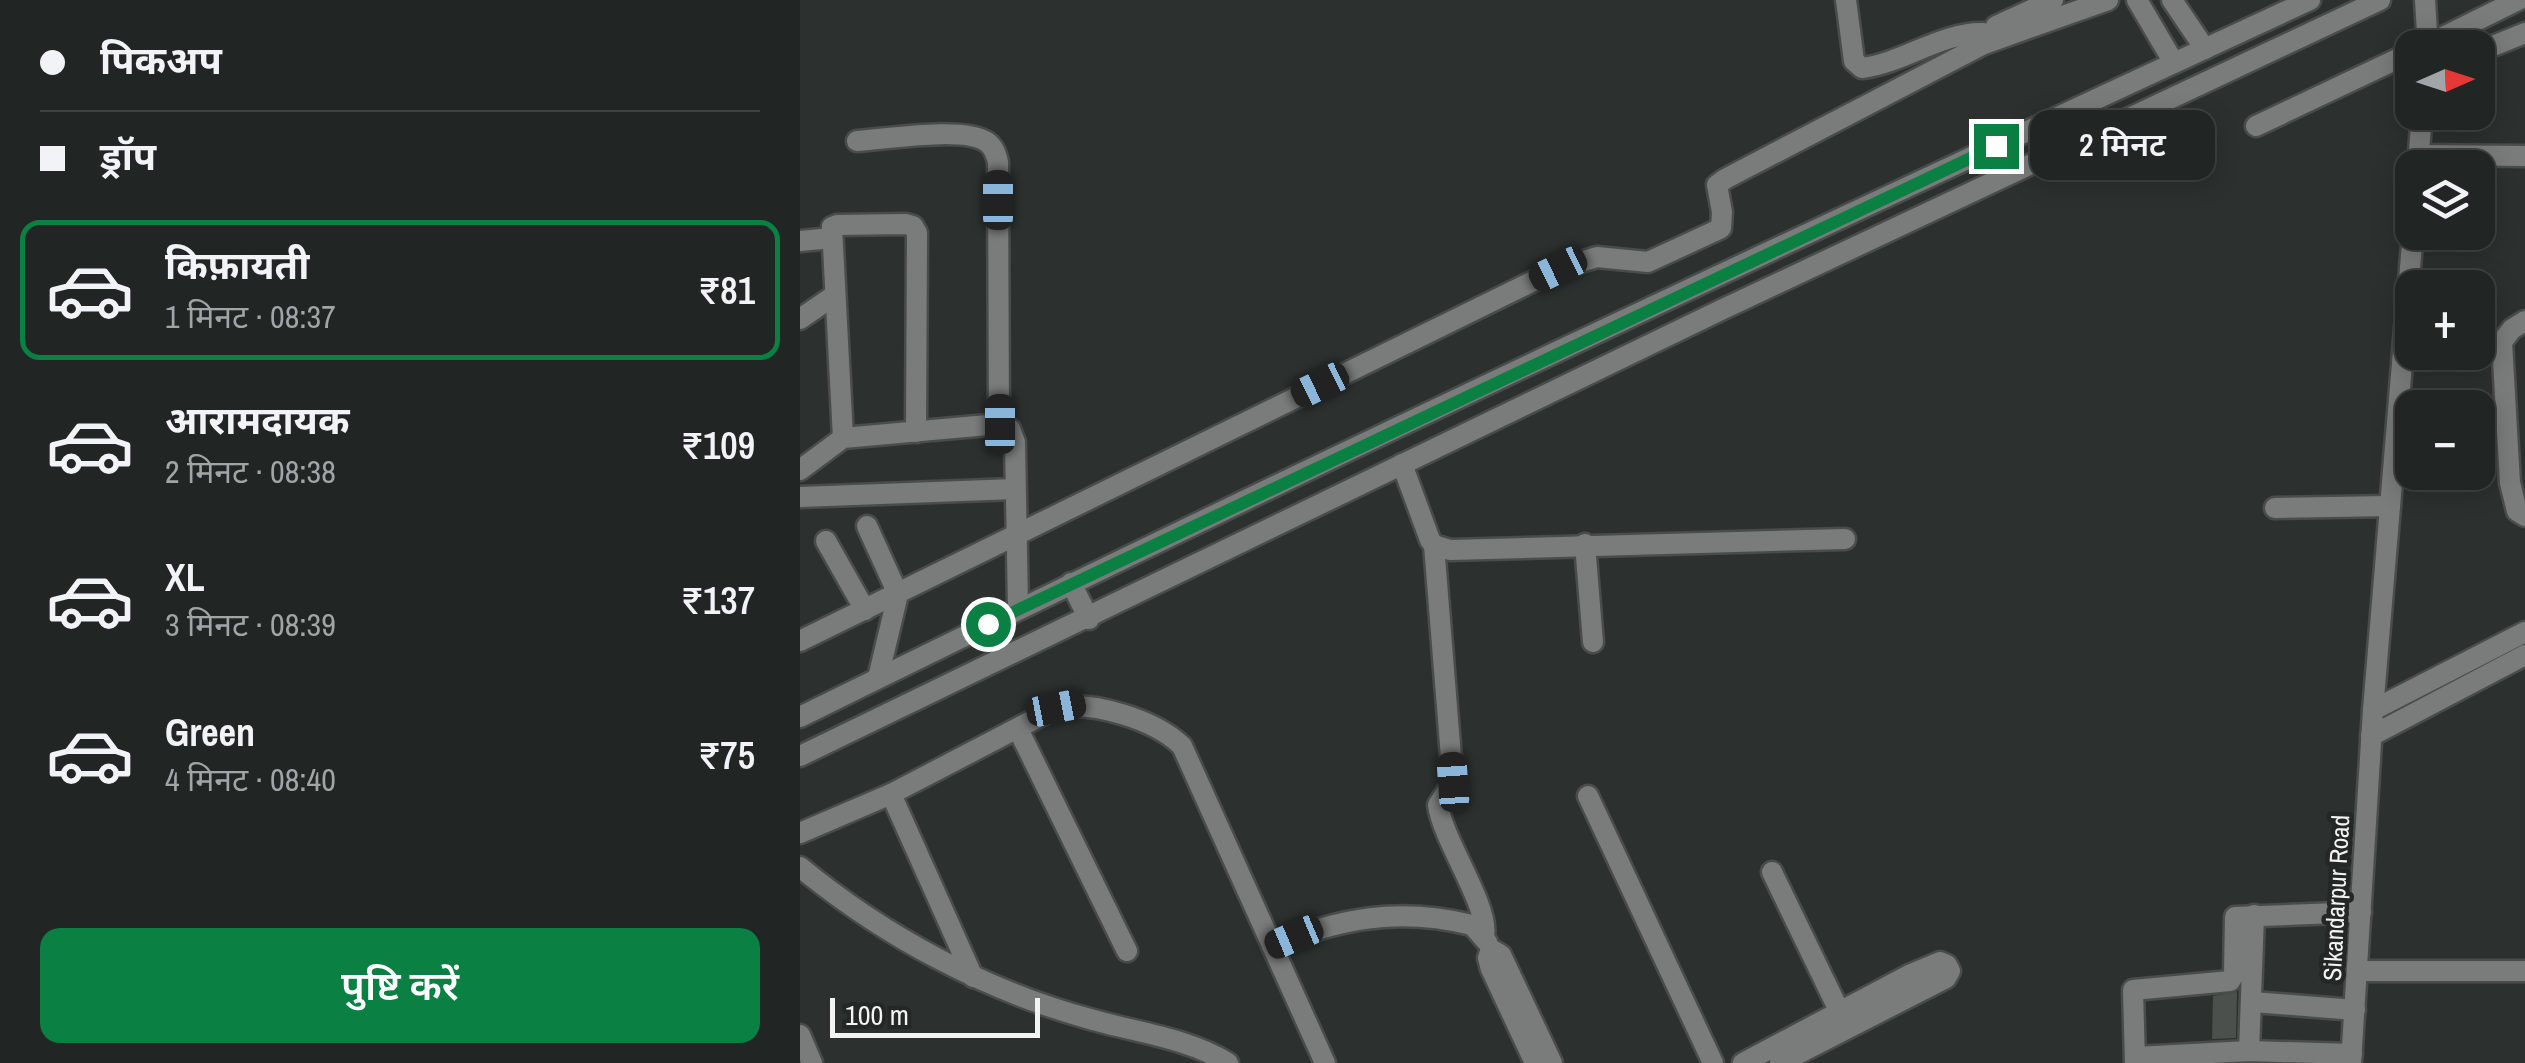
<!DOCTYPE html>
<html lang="hi">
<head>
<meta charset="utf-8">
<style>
	:root { --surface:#212523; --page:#292d2b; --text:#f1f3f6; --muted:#a2a5a6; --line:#3e4241; --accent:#0b8043 }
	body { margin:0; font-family:"Archivo Narrow","Noto Sans Devanagari",sans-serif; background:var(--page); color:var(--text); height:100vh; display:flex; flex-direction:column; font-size:38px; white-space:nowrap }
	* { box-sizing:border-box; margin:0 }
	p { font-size:32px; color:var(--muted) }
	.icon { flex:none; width:55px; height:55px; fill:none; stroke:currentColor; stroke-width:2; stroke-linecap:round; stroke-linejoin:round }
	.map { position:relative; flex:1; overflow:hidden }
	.panel { display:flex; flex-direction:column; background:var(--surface); width:800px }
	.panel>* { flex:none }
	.banner { display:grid; align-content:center; height:220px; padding:0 40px; background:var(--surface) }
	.needle { width:65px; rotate:87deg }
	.tools { position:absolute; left:1595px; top:30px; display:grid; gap:20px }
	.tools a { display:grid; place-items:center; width:100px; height:100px; border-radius:20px; background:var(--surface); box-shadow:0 5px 25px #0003,0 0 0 2px var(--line); font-size:50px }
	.scale { position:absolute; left:30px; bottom:25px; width:210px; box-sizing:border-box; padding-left:10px; border:5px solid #f1f4f2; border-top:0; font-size:28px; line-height:35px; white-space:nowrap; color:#f1f4f2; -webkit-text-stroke:8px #232725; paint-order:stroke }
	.end { position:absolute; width:45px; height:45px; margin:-22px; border:12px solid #0b8043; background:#fff; box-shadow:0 0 0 5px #fff }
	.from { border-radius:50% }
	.bubble { position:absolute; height:70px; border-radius:20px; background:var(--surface); box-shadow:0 5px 25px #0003,0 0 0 2px var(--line); font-size:32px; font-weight:600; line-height:70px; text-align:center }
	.car { position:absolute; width:30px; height:60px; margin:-30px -15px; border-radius:12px; box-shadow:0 0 8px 2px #0007; background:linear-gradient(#222 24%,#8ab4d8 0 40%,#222 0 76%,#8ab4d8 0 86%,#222 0) }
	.banner b { display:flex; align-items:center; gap:35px; height:95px; font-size:38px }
	.banner b+b { border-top:2px solid var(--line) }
	.banner i { width:25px; height:25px; background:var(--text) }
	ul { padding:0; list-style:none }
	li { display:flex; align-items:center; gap:30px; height:140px; margin:0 20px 15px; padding:0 20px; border:5px solid transparent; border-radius:20px }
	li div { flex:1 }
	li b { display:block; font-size:38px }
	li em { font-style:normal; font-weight:600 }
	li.on { border-color:var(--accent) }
	li>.icon { width:90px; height:90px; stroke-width:1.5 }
	.button { display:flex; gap:20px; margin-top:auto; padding:20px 40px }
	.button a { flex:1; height:115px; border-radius:20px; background:var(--accent); color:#fff; font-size:40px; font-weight:600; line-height:115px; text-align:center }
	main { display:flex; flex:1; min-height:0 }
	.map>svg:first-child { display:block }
	.building { fill:#4b504d }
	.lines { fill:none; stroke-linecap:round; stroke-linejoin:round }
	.minor-casing { stroke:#484c4a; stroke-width:25 }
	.minor { stroke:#797c7b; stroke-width:20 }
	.route { stroke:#0b8043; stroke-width:12 }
	.labels { text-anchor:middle; stroke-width:9; stroke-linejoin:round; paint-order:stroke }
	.street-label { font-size:25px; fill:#f1f4f2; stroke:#232725 }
</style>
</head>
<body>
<main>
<section class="panel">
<div class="banner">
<b><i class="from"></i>पिकअप</b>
<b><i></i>ड्रॉप</b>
</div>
<ul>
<li class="on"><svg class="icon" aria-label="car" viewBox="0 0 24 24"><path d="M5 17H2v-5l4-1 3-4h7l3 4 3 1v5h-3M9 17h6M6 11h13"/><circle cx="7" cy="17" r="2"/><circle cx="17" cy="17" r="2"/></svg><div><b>किफ़ायती</b><p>1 मिनट · 08:37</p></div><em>₹81</em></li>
<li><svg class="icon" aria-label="car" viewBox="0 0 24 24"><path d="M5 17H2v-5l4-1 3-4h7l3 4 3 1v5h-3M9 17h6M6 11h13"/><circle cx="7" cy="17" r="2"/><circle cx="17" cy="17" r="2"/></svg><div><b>आरामदायक</b><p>2 मिनट · 08:38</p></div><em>₹109</em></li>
<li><svg class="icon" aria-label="car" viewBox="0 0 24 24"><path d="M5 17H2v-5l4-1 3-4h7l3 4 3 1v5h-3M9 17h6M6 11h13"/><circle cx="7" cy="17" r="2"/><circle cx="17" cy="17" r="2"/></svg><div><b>XL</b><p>3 मिनट · 08:39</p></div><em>₹137</em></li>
<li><svg class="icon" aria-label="car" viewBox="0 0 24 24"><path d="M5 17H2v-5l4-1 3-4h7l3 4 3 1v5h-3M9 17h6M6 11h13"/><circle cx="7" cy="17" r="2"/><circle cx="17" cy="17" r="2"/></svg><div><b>Green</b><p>4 मिनट · 08:40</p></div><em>₹75</em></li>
</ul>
<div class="button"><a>पुष्टि करें</a></div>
</section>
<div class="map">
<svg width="1725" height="1063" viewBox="0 0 1725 1063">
	<rect width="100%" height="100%" fill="#2c312f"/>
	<polygon class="building" points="1437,992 1436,1038 1412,1039 1413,996"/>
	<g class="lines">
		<defs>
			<g id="minor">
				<path d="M1046,0L1054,61L1062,68C1103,63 1142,32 1183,33L1193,40"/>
				<polyline points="1337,0 1374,63"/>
				<polyline points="1372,0 1405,49"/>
				<polyline points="1625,0 1628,48"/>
				<polyline points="1196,26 1253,0"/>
				<polyline points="1621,48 1718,0"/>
				<polyline points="1678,52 1725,33"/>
				<polyline points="1456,126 1612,52"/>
				<path d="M57,141C87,139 164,126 187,142C194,147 196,154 198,162L199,424"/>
				<polyline points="1619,155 1725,156"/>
				<polyline points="1618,165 1622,112"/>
				<polyline points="0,241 32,238"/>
				<polyline points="0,319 35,295"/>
				<polyline points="1725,321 1712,329 1702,342 1710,483 1717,511 1725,516"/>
				<polyline points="43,438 32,227 37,225 106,224 113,226 117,233 116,432"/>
				<polyline points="602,464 630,540 634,545 650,550 1045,539"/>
				<polyline points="0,470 43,438 199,424 210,429 215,442 218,609"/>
				<polyline points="0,497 215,489"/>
				<polyline points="1475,508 1590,506"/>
				<polyline points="67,526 98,594 78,678"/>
				<polyline points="26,541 65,610"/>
				<polyline points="785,544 793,642"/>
				<path d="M634,545L653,782L638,805C643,841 690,907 684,936"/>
				<polyline points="271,583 289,619"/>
				<polyline points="0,641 758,269 797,257 848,262 913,232 921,228 922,212 917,185 925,179 1184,44 1308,0"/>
				<polyline points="1573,710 1725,632"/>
				<path d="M0,717C500,470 1004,234 1510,0"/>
				<polyline points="218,729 327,951"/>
				<polyline points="1571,736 1725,655"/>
				<polyline points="0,756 921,310 1580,0"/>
				<polyline points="91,794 173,977"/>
				<polyline points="788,796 913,1063"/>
				<path d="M0,833L91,794L256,708C293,701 354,719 382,746L525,1063"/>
				<path d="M0,867C84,936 184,990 290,1019C334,1032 388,1038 428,1063"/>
				<polyline points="972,872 1045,1023"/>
				<path d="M472,946C540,918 599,907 672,925L687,942"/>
				<polyline points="1557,971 1725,971"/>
				<polyline points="1453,1002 1555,1010"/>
				<polyline points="0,1035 12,1063"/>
				<polyline points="1449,1051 1454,915"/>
				<polyline points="1336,1057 1449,1051 1552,1054"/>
				<polyline points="735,1063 691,969 688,958 691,949 701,955 752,1063"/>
				<polyline points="943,1063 1109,975 1140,962 1147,965 1150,971 1146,978 980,1063"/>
				<polyline points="1335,1063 1333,990 1430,981 1434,975 1435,917 1561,912"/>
				<polyline points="1551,1063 1573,710 1613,232"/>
			</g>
		</defs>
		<use href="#minor" class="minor-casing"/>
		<use href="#minor" class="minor"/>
	</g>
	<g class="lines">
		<polyline class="route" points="188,624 1196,146"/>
	</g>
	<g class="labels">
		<g class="street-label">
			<text transform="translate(1536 898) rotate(-87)" y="9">Sikandarpur Road</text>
		</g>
	</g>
</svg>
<div class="tools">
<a><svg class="needle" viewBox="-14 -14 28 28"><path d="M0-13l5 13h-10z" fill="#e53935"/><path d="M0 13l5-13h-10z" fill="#a2a5a6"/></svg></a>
<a><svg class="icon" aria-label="layers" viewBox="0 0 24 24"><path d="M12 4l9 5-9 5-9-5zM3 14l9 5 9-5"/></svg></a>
<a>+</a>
<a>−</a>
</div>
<div class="scale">100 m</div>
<i class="end from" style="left:188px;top:624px"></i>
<i class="end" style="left:1196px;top:146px"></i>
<div class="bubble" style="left:1230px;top:110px;width:185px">2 मिनट</div>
<i class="car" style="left:198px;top:200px;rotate:0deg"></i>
<i class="car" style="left:758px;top:269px;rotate:244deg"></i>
<i class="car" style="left:520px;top:385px;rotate:244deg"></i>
<i class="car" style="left:200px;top:424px;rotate:0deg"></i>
<i class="car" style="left:256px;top:708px;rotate:79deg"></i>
<i class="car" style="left:653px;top:782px;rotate:356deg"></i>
<i class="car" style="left:494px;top:937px;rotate:247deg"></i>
</div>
</main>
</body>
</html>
